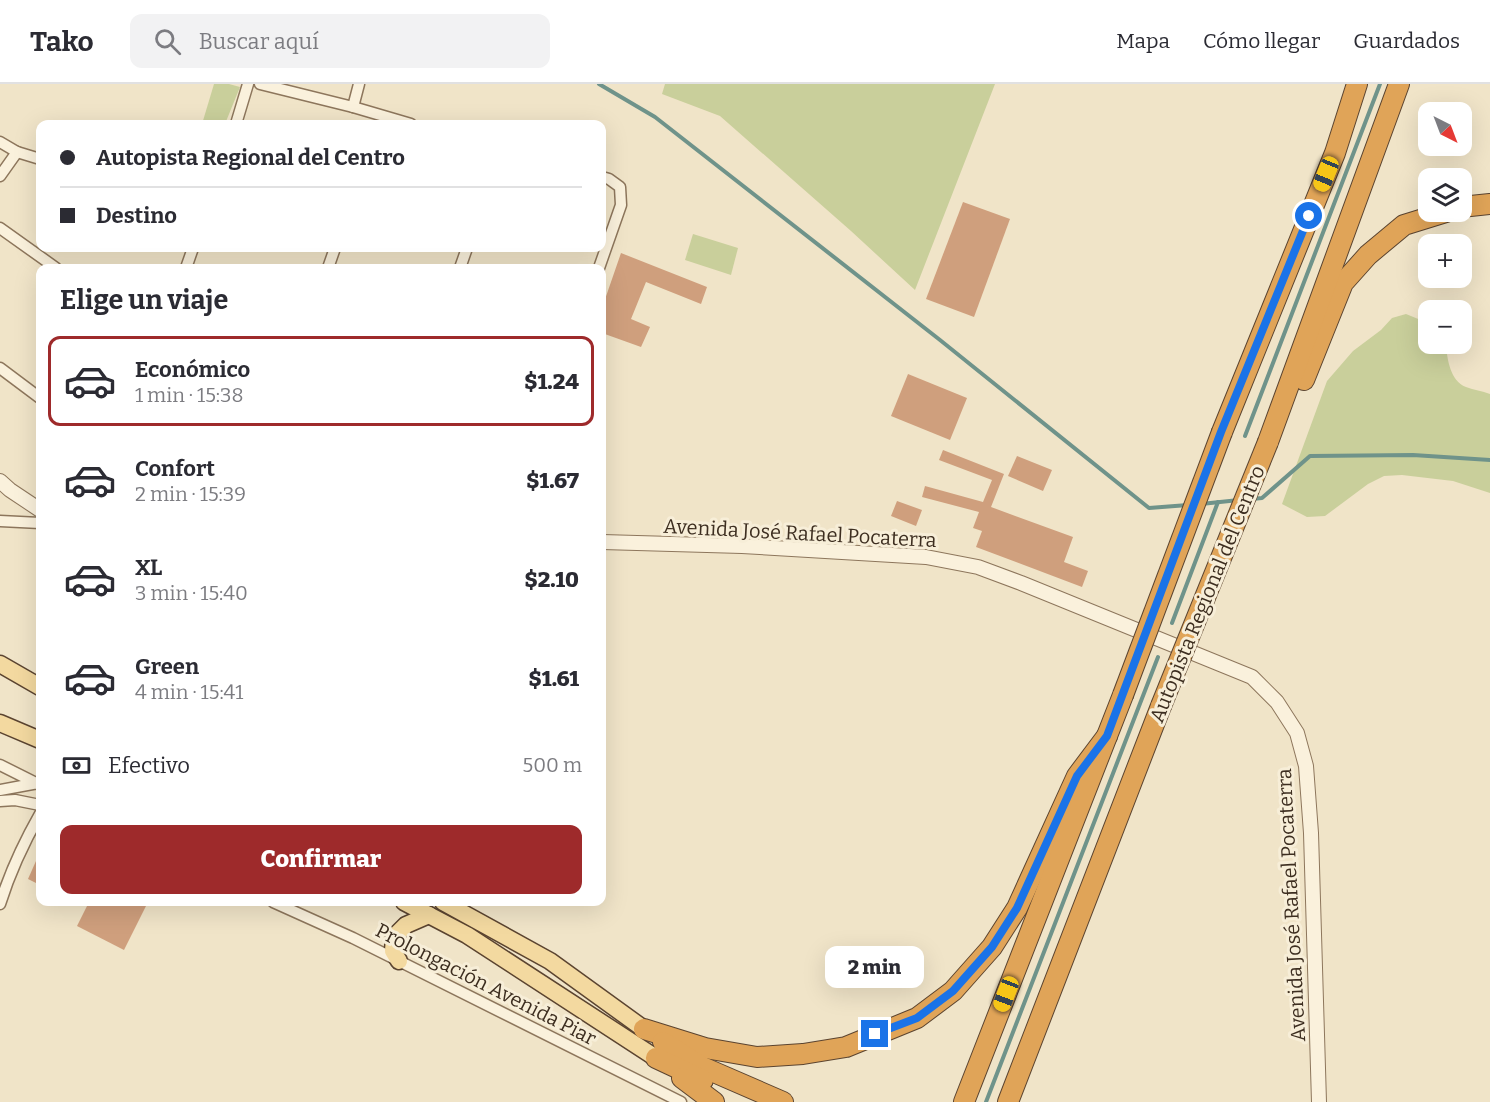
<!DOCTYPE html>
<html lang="es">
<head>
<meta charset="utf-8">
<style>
	:root { --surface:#fff; --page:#f2f2f3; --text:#2b2b33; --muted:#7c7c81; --line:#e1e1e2; --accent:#9e2a2b }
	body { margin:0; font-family:Bitter,serif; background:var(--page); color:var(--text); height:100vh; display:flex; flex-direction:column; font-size:22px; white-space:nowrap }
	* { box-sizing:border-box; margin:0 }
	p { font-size:20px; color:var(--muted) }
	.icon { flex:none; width:33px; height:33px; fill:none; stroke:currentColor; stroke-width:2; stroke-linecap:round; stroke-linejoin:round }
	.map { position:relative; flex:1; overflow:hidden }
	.panel { position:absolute; left:36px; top:180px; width:570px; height:642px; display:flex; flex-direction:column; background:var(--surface); border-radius:12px; box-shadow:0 6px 24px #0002 }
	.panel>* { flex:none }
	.guide { position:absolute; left:36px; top:36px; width:570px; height:132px; border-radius:12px; box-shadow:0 6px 24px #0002; display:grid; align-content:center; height:132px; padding:0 24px; background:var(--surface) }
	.needle { width:39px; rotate:138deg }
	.fabs { position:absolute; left:1418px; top:18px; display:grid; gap:12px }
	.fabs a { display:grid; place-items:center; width:54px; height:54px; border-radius:12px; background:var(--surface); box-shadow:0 6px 24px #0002; font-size:30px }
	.end { position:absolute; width:27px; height:27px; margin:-14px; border:8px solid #1a73e8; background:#fff; box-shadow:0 0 0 3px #fff }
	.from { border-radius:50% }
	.bubble { position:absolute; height:42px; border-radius:12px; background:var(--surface); box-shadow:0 6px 24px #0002; font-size:20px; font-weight:800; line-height:42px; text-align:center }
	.car { position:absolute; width:18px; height:36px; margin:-18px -9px; border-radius:8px; box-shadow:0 0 4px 2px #0007; background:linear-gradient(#f5c518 24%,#345 0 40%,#f5c518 0 76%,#345 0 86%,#f5c518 0) }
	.guide b { display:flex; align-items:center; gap:21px; height:57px; font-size:22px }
	.guide b+b { border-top:2px solid var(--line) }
	.guide i { width:15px; height:15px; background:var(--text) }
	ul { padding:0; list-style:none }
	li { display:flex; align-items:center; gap:18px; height:90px; margin:0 12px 9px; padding:0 12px; border:3px solid transparent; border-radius:12px }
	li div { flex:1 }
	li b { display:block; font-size:22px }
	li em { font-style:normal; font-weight:800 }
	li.active { border-color:var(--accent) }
	li>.icon { width:54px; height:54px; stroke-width:1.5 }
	h2 { padding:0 24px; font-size:27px; line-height:72px }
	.pay { display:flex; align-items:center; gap:15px; height:66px; padding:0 24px; font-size:22px }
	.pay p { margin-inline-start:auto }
	.action { display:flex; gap:12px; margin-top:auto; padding:12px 24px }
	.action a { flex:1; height:69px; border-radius:12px; background:var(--accent); color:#fff; font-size:24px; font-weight:800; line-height:69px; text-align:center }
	header { display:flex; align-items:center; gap:36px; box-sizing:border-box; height:84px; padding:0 30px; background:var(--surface); border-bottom:2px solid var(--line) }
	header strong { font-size:28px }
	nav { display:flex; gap:33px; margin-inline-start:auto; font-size:21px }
	.search { width:420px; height:54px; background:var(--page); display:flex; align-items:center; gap:15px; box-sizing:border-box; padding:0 21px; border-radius:12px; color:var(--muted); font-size:22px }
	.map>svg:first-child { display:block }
	.green { fill:#c9cf9b }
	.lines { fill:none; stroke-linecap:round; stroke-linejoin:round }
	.stream { stroke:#6f938a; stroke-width:4 }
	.building { fill:#cf9f7d }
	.minor-casing { stroke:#8d765c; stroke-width:13 }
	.tertiary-casing { stroke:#8d765c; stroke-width:16 }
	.primary-casing { stroke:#5b4430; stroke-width:19 }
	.motorway-casing { stroke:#5b4430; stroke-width:22 }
	.minor { stroke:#faf1dc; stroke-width:10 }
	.tertiary { stroke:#faf1dc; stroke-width:14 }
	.primary { stroke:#f3d9a0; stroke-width:16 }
	.motorway { stroke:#e0a458; stroke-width:20 }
	.motorway-bridge-casing { stroke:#5b4430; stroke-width:22; stroke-linecap:butt }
	.motorway-bridge { stroke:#e0a458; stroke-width:20 }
	.route { stroke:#1a73e8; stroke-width:8 }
	.labels { text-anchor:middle; stroke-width:6; stroke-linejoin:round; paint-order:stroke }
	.street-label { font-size:20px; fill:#3d2e20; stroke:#f7eed8 }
</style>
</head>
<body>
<header>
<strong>Tako</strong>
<div class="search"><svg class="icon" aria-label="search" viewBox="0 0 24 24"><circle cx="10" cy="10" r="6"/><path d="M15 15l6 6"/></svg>Buscar aquí</div>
<nav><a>Mapa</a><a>Cómo llegar</a><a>Guardados</a></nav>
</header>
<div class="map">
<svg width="1490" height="1018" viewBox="0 0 1490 1018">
	<rect width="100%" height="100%" fill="#f0e4c8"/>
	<g class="green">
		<polygon points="214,0 229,0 240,3 225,40 202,40"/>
		<polygon points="665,0 995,0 915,206 851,147 720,32 662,10"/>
		<polygon points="693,150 738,164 731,191 685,176"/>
		<path d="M1406,230L1428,239V260H1446C1447,274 1450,297 1466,303C1474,306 1482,307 1490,310V409L1453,397L1402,391L1384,392L1368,400L1325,432L1307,433L1282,420L1327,297L1353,267L1381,246L1392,234Z"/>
	</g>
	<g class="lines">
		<g class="stream">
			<polyline points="599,0 655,33 940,256 1149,424 1188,421"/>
			<polyline points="1245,352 1380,0"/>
			<polyline points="1252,415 1262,414 1310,372 1413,371 1490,376"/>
			<polyline points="1201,420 1239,416"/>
			<polyline points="1172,539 1218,418"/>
			<polyline points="986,1018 1158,573"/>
		</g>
	</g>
	<g class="building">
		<polygon points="963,118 1010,135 974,233 926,215"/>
		<polygon points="621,169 707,203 701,220 646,198 631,235 650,243 641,263 602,249 602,224"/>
		<polygon points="908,290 967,314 950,356 891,332"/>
		<polygon points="943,366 1004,390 991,423 1073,453 1064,478 1088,487 1082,503 976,463 982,447 973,444 979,428 922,413 925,402 983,418 992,396 939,376"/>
		<polygon points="1017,372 1052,386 1043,407 1008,392"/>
		<polygon points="897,417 922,426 916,442 891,432"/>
		<polygon points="40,768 40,801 28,795"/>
		<polygon points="89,818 148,818 124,866 77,842"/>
	</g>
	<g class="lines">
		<defs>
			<g id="minor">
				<polyline points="260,0 353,23 411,40"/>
				<polyline points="353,23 359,0"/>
				<polyline points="236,40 248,0"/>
				<polyline points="0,58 17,68 40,75"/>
				<polyline points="0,92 17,68"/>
				<polyline points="0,144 56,184"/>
				<polyline points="186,184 193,164"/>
				<polyline points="328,184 335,164"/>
				<polyline points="460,184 467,164"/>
				<polyline points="599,184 621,121 620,103 609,95 602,93"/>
				<polyline points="0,284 40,314"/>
				<polyline points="0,437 40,439"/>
				<polyline points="0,681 40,701"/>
				<polyline points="0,706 38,699"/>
				<polyline points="0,717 15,716 40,721"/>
				<polyline points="273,818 353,854 681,1018"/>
				<path d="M0,820C10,788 23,760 40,730"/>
			</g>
			<g id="tertiary">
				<polyline points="0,397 10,406 40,426"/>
				<polyline points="602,458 742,462 926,473 978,483 1021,499 1252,593 1277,618 1297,649 1306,682 1311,749 1319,1018"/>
			</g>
			<g id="primary">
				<polyline points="0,580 40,603"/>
				<polyline points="0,639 40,656"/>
				<polyline points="404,818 467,851 656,974"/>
				<polyline points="443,818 550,877 644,945"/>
				<polyline points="399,877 393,867 394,853 406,841 429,831"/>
			</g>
			<g id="motorway">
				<polyline points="1461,123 1490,120"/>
				<polyline points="1304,296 1343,199 1368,171 1404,141 1446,128"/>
				<polyline points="1222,348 1335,69 1357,0"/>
				<polyline points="1268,358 1399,0"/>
				<polyline points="644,945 705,964 757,973 803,970 846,963 917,934 953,907 992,863 1017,824 1077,692 1107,652"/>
				<polyline points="663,958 700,982 783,1018"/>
				<polyline points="656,974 703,996"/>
				<polyline points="682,994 714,1018"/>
				<polyline points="964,1018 1123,611"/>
				<polyline points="1008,1018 1161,622"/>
			</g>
		</defs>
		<use href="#minor" class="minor-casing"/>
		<use href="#tertiary" class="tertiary-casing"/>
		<use href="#primary" class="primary-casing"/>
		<use href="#motorway" class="motorway-casing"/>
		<use href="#minor" class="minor"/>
		<use href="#tertiary" class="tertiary"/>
		<use href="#primary" class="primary"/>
		<use href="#motorway" class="motorway"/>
		<defs>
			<g id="motorway-bridge">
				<polyline points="1123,611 1222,348"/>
				<polyline points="1161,622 1268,358"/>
			</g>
		</defs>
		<use href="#motorway-bridge" class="motorway-bridge-casing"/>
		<use href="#motorway-bridge" class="motorway-bridge"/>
	</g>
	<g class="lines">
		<polyline class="route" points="875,950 917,934 953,907 992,863 1017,824 1077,692 1107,652 1221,348 1309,132"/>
	</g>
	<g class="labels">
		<g class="street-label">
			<text transform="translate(800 449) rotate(3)" y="7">Avenida José Rafael Pocaterra</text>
			<text transform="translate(1207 510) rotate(-68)" y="7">Autopista Regional del Centro</text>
			<text transform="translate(1291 821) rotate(-93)" y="7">Avenida José Rafael Pocaterra</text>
			<text transform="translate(486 900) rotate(27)" y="7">Prolongación Avenida Piar</text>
		</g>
	</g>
</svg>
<div class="fabs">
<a><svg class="needle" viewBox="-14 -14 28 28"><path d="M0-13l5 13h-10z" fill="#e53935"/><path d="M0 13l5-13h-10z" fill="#7c7c81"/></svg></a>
<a><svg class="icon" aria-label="layers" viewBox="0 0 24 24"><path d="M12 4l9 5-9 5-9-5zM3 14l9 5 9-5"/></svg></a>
<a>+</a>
<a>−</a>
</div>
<i class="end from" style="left:1309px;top:132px"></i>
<i class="end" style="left:875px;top:950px"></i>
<div class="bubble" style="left:825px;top:862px;width:99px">2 min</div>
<i class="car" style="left:1326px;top:90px;rotate:202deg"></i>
<i class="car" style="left:1006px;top:910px;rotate:201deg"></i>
<div class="guide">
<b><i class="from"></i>Autopista Regional del Centro</b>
<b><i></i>Destino</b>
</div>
<section class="panel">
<h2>Elige un viaje</h2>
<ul>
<li class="active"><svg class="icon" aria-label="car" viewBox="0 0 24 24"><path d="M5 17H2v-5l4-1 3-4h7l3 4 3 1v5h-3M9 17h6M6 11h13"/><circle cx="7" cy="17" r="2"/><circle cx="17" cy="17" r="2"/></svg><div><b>Económico</b><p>1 min · 15:38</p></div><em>$1.24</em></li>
<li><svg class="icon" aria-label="car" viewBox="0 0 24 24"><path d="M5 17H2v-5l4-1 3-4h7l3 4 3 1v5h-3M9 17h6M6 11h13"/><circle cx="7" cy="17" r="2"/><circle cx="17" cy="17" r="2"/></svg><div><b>Confort</b><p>2 min · 15:39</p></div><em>$1.67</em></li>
<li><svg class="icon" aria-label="car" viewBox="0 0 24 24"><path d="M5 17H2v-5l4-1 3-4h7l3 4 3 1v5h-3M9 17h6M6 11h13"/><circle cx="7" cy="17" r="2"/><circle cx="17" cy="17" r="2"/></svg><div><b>XL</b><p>3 min · 15:40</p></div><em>$2.10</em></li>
<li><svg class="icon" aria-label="car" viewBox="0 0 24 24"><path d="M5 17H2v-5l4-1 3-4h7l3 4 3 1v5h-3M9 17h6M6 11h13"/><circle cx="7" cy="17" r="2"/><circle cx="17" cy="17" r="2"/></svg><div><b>Green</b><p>4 min · 15:41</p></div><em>$1.61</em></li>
</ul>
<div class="pay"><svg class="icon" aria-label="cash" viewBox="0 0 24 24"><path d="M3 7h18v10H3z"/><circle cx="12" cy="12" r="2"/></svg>Efectivo<p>500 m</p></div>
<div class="action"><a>Confirmar</a></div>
</section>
</div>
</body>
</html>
